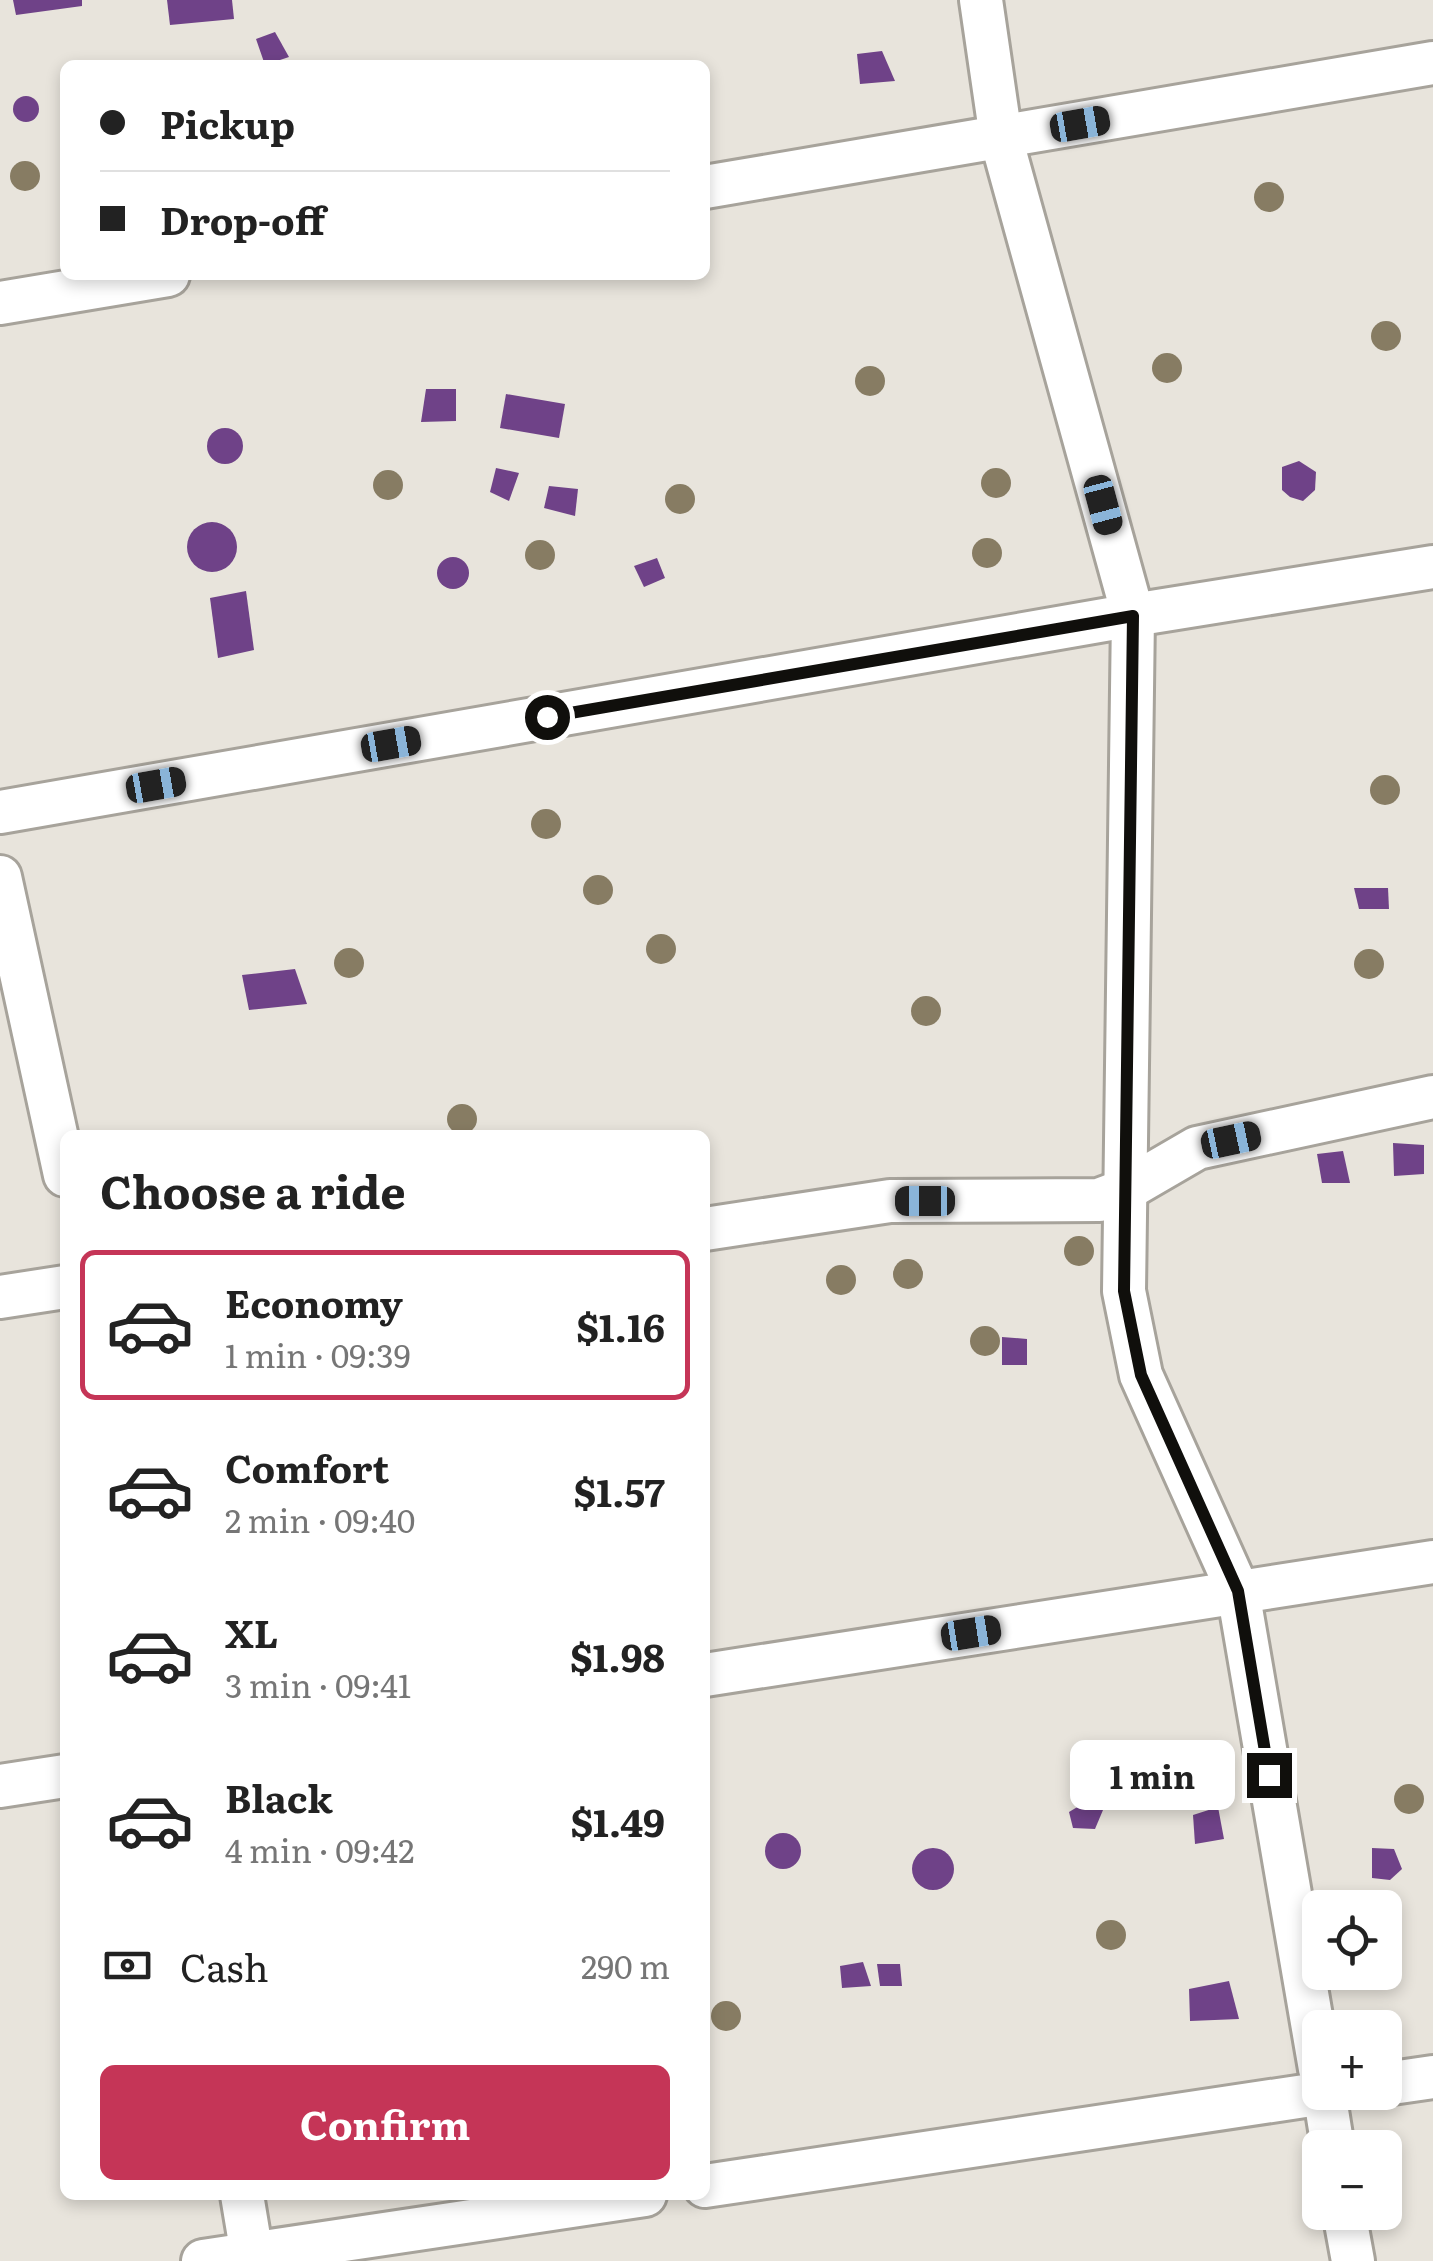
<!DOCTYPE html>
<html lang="en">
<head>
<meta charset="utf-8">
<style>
	:root { --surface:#fff; --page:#f2f2f2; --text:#222; --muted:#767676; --line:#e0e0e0; --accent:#c53557 }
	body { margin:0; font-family:Literata,serif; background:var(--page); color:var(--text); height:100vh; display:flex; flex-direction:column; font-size:38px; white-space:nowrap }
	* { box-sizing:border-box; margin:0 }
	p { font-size:32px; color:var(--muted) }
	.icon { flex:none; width:55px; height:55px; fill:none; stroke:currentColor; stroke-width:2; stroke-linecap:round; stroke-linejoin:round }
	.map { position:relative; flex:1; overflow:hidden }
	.sheet { position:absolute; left:60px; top:1130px; width:650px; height:1070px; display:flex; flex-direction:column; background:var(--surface); border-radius:15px; box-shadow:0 5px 15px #0003 }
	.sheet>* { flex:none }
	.banner { position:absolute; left:60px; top:60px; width:650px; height:220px; border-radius:15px; box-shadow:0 5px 15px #0003; display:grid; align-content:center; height:220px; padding:0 40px; background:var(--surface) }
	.controls { position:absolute; left:1302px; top:1890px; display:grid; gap:20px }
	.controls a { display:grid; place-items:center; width:100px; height:100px; border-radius:15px; background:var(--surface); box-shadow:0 5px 15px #0003; font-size:50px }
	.end { position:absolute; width:45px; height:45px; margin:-22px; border:12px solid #100f0c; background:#fff; box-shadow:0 0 0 5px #fff }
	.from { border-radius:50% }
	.bubble { position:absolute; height:70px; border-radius:15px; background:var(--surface); box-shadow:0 5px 15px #0003; font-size:32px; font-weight:700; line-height:70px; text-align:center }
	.car { position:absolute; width:30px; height:60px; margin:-30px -15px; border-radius:12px; box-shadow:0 0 8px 2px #0007; background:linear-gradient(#222 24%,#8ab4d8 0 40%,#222 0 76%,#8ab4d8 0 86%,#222 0) }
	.banner b { display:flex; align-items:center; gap:35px; height:95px; font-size:38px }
	.banner b+b { border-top:2px solid var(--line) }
	.banner i { width:25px; height:25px; background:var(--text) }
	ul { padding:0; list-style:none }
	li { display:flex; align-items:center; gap:30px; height:150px; margin:0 20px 15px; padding:0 20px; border:5px solid transparent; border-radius:15px }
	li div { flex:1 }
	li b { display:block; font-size:38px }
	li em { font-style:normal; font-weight:700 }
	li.current { border-color:var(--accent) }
	li>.icon { width:90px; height:90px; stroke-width:1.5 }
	h2 { padding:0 40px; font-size:45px; line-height:120px }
	.pay { display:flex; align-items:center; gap:25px; height:110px; padding:0 40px; font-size:38px }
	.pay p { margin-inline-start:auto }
	.button { display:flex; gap:20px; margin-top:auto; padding:20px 40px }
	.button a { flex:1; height:115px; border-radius:15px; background:var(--accent); color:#fff; font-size:40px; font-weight:700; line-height:115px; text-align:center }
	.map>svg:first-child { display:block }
	.building { fill:#6f4288 }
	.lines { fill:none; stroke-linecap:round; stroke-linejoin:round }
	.street-casing { stroke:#a7a39b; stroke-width:48 }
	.street { stroke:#fff; stroke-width:42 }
	.tree { fill:#877c63 }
	.route { stroke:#100f0c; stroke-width:12 }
</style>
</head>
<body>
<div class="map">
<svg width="1433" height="2261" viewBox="0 0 1433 2261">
	<rect width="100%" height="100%" fill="#e8e4dc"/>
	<g class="building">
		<polygon points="13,0 82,0 82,6 16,15"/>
		<polygon points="167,0 232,0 234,19 170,25"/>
		<polygon points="275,32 289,57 265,65 256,39"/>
		<polygon points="882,51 895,81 860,84 857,54"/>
		<circle cx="26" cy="109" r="13"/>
		<polygon points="426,389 456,389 456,421 421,422"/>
		<polygon points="506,394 565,404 559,438 500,428"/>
		<circle cx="225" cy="446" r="18"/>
		<polygon points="1299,461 1316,472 1315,490 1303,501 1290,497 1282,490 1282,467"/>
		<polygon points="496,468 519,473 509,501 490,492"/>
		<polygon points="549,486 578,489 575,516 544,508"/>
		<circle cx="212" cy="547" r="25"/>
		<circle cx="453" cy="573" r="16"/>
		<polygon points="657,558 665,578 644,587 634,566"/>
		<polygon points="246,591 254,650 218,658 210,598"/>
		<polygon points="1354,888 1388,888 1389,909 1359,909"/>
		<polygon points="295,969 307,1004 249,1010 242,975"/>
		<polygon points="1393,1143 1424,1145 1424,1174 1394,1176"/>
		<polygon points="1343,1151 1350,1183 1322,1183 1317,1154"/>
		<polygon points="1002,1337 1027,1339 1027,1365 1002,1365"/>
		<polygon points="1084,1803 1103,1810 1095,1829 1073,1828 1069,1812"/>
		<polygon points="1218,1807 1224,1839 1195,1844 1193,1815"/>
		<circle cx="783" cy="1851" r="18"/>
		<polygon points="1372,1848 1394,1849 1402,1869 1390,1880 1372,1878"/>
		<circle cx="933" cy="1869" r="21"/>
		<polygon points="863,1962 871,1986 842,1988 840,1966"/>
		<polygon points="877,1964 900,1964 902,1986 880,1986"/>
		<polygon points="1229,1981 1239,2019 1190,2021 1189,1989"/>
	</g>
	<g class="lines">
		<defs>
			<g id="street">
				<polyline points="981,0 1001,138 1133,615 1124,1291 1141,1375 1238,1591 1320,2069"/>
				<polyline points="705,187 1433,63"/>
				<polyline points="0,303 168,275"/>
				<polyline points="0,812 1133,615 1433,567"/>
				<polyline points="0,877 65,1175"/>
				<polyline points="705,1229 890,1201 1099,1200 1123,1191 1197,1148 1433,1097"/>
				<polyline points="0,1297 65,1287"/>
				<polyline points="705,1675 1433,1562"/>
				<polyline points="0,1786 65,1776"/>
				<polyline points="1385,2084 1433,2077"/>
				<polyline points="1324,2092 1333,2148"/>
				<polyline points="705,2186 1331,2092"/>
				<polyline points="242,2195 253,2261"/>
				<polyline points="1344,2212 1353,2261"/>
				<polyline points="203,2261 645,2195"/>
			</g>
		</defs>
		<use href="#street" class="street-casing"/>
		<use href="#street" class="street"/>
	</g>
	<g class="tree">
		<circle cx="25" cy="176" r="15"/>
		<circle cx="1269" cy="197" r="15"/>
		<circle cx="1386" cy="336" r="15"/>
		<circle cx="1167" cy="368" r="15"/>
		<circle cx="870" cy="381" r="15"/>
		<circle cx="996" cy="483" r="15"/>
		<circle cx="388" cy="485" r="15"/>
		<circle cx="680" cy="499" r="15"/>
		<circle cx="987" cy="553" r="15"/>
		<circle cx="540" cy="555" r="15"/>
		<circle cx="1385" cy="790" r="15"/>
		<circle cx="546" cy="824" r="15"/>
		<circle cx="598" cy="890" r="15"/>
		<circle cx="661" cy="949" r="15"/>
		<circle cx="349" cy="963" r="15"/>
		<circle cx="1369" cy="964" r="15"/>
		<circle cx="926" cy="1011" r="15"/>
		<circle cx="462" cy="1119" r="15"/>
		<circle cx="1079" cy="1251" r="15"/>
		<circle cx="908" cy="1274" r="15"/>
		<circle cx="841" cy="1280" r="15"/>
		<circle cx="985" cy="1341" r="15"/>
		<circle cx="1409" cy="1799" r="15"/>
		<circle cx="1111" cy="1935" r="15"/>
		<circle cx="726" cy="2016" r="15"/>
	</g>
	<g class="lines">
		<polyline class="route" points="547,717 1133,616 1124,1291 1141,1375 1238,1591 1269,1775"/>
	</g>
</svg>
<div class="controls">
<a><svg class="icon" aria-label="locate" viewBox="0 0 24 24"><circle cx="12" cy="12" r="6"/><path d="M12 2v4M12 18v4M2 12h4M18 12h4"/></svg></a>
<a>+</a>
<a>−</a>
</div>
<i class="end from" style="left:547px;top:717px"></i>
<i class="end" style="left:1269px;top:1775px"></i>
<div class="bubble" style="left:1070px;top:1740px;width:165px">1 min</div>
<i class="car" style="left:1080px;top:124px;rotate:80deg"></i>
<i class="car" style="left:1103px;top:505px;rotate:165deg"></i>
<i class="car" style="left:391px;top:744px;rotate:80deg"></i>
<i class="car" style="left:156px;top:785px;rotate:80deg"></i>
<i class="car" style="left:1231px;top:1140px;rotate:78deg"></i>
<i class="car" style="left:925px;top:1201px;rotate:270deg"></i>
<i class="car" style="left:971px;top:1633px;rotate:81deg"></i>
<div class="banner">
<b><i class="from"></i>Pickup</b>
<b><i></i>Drop-off</b>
</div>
<section class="sheet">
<h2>Choose a ride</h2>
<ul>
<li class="current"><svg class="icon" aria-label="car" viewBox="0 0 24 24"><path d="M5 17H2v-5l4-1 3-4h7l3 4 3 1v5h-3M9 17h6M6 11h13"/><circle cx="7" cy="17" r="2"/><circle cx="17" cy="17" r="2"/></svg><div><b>Economy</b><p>1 min · 09:39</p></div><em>$1.16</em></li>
<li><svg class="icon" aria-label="car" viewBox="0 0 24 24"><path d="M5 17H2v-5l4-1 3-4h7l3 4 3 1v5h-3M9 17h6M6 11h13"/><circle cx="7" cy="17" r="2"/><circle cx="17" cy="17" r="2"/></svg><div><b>Comfort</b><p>2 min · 09:40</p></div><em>$1.57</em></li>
<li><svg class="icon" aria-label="car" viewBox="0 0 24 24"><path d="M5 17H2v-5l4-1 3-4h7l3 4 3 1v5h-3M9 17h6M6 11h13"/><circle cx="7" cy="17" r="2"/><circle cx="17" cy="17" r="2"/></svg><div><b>XL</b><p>3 min · 09:41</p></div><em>$1.98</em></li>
<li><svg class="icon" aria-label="car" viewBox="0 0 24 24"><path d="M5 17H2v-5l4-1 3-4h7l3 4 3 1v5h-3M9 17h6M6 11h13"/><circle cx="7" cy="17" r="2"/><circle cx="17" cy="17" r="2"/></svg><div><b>Black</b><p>4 min · 09:42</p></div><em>$1.49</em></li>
</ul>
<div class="pay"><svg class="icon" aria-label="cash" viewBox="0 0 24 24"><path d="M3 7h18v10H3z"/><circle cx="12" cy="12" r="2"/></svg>Cash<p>290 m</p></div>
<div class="button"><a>Confirm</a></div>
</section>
</div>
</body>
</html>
